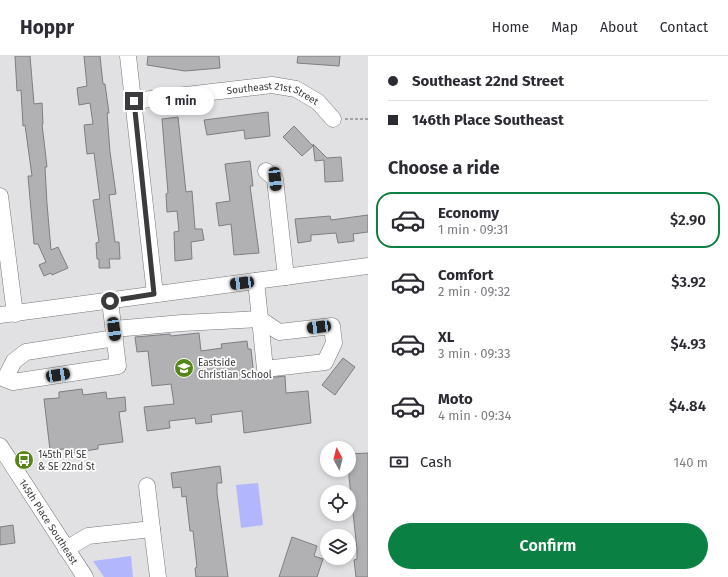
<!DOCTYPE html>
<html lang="en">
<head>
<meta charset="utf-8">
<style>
	:root { --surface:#fff; --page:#f7f7f7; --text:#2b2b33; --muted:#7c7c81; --line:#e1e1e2; --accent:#0b8043 }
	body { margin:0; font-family:"Fira Sans",sans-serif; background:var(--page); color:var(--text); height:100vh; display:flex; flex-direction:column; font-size:15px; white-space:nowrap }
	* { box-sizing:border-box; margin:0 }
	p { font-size:13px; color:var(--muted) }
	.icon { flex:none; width:22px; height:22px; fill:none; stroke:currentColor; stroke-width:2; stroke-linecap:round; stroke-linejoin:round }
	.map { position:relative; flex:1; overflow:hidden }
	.drawer { display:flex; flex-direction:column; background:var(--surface); width:360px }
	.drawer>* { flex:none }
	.banner { display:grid; align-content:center; height:88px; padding:0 20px; background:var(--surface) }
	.needle { width:26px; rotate:353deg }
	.fabs { position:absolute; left:320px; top:385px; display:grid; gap:8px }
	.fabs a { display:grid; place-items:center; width:36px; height:36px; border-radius:50%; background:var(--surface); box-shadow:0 2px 6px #0003; font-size:20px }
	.end { position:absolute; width:18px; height:18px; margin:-9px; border:5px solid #3b3b3d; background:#fff; box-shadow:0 0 0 2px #fff }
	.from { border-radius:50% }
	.bubble { position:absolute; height:28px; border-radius:14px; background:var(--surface); box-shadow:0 2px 6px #0003; font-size:13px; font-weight:600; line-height:28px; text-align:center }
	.car { position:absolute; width:12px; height:24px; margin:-12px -6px; border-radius:5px; box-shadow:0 0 3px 1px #0007; background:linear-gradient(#222 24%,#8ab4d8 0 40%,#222 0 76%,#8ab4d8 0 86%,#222 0) }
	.banner b { display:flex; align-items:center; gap:14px; height:38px; font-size:15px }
	.banner b+b { border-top:1px solid var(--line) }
	.banner i { width:10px; height:10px; background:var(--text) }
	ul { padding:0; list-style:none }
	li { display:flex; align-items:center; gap:12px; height:56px; margin:0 8px 6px; padding:0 12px; border:2px solid transparent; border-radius:16px }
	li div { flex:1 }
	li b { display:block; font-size:15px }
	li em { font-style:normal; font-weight:600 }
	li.selected { border-color:var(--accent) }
	li>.icon { width:36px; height:36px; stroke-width:1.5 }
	h2 { padding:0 20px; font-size:18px; line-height:48px }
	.pay { display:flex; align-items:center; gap:10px; height:44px; padding:0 20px; font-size:15px }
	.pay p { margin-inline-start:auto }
	.button { display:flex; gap:8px; margin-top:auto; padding:8px 20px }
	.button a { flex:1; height:46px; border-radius:24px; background:var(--accent); color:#fff; font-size:16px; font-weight:600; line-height:46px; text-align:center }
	header { display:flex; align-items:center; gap:24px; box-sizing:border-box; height:56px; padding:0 20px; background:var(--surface); border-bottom:1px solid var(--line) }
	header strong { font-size:19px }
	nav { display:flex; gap:22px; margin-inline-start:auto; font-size:14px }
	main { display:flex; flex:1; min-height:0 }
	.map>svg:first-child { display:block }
	.green { fill:#b2b6fc }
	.building { fill:#b1b1b4; stroke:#7d7e81 }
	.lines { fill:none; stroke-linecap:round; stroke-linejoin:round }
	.minor-casing { stroke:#77777a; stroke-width:17 }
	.path { stroke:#a3a3a6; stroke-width:2; stroke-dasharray:3 2; stroke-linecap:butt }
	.minor { stroke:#fff; stroke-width:16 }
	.route { stroke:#3b3b3d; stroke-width:5 }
	.labels { text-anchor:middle; stroke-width:3.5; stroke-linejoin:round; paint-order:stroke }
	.street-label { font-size:10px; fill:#3b3b3d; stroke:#fff }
	.poi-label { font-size:10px; fill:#3b3b3d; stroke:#fff; text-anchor:start }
</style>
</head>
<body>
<header>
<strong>Hoppr</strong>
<nav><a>Home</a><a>Map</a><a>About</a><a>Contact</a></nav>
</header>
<main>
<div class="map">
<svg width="368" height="521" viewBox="0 0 368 521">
	<rect width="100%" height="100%" fill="#e1e1e4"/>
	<g class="green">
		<polygon points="258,427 263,469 241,472 236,429"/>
		<polygon points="131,500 133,521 104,521 93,505"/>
	</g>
	<g class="building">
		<polygon points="15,0 30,0 34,48 42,47 43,68 42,68 47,111 45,111 47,148 51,194 58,191 68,212 52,219 51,217 44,220 39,209 46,206 38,188 34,188 28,120 32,120 25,69 23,70 21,34 17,35"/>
		<polygon points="84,0 100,0 103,28 105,28 109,57 107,57 110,96 116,138 109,139 115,186 119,186 120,203 109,203 110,212 99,212 99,203 97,203 96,187 99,186 93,144 100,143 94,97 87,98 84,69 93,68 90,47 79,49 77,32 87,30"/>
		<polygon points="148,0 219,0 220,12 185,15 147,9"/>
		<polygon points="298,0 340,0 339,10 297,7"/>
		<polygon points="268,56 270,80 245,83 244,74 207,79 204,64"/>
		<polygon points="178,61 186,136 192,135 195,173 202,173 204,184 191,186 192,203 175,205 174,176 179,175 177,155 167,156 166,138 168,137 162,63"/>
		<polygon points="294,70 313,90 302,100 283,81"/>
		<polygon points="313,88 327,102 341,101 343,125 325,126 324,104 315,105"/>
		<polygon points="250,105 253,130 250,130 259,197 234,199 231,168 219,170 216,147 230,145 225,108"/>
		<polygon points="368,159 368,176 353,178 354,185 338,187 336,177 311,179 311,185 298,187 295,163 330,160 331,164"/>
		<polygon points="199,277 201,295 222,292 221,288 247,285 248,293 251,293 254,321 266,322 285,320 286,337 308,335 311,367 244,377 242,355 211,359 212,366 196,368 195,362 169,365 170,372 147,375 144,351 174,348 171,328 152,330 148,295 137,296 135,281 170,278 171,280"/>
		<polygon points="343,302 355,311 335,339 322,329"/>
		<polygon points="82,333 83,339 106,336 107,343 125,341 126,355 119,356 123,386 98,389 98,393 65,398 65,393 50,394 44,343 59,342 59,336"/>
		<polygon points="368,397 368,521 356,521 354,504 357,503 357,493 349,421 349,398"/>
		<polygon points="220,410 222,427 217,427 217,437 228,521 196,521 195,512 197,511 193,475 190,475 186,440 182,441 181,431 173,432 171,417"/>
		<polygon points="13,469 15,487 0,489 0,471"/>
		<polygon points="292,481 317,490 314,500 323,503 317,521 279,521"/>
	</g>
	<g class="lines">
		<defs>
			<g id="minor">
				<polyline points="128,0 155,238"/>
				<path id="s1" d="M134,45L272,29L296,33L318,46L333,63"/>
				<polyline points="266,115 275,123 286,221"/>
				<polyline points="0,140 15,258"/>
				<polyline points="110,245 118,310 13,326 5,323 14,305 26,296 115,282"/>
				<polyline points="0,259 368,210"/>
				<polygon points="260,263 279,276 332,270 334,287 325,306 265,313"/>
				<polyline points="114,273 182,267 260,263 256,225"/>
				<path id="s2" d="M0,390L85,521"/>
				<polyline points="152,473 158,521"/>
				<polyline points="66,493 88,480 152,473 147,430"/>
			</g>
		</defs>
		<use href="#minor" class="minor-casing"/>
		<polyline class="path" points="345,63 368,63"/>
		<use href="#minor" class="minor"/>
	</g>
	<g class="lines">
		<polyline class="route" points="110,245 154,238 134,45"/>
	</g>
	<defs>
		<symbol id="school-disc" viewBox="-11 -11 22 22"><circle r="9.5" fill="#578618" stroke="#fff"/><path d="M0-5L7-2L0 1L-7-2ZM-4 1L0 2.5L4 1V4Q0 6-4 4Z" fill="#fff"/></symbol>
		<symbol id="bus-disc" viewBox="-11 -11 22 22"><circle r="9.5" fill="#578618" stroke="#fff"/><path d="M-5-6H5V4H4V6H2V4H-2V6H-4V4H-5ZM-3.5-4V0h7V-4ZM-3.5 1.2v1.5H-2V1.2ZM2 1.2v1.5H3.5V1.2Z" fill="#fff"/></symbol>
	</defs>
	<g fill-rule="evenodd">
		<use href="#school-disc" x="173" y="301" width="22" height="22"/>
		<use href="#bus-disc" x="13" y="393" width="22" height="22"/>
	</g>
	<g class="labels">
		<g class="street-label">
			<text dy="4" stroke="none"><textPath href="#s1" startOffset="141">Southeast 21st Street</textPath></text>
			<text dy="4" stroke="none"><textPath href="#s2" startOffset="90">145th Place Southeast</textPath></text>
		</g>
		<g class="poi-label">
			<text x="198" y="310">Eastside<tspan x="198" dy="12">Christian School</tspan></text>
			<text x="38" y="402">145th Pl SE<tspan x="38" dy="12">&amp; SE 22nd St</tspan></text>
		</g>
	</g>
</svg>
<div class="fabs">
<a><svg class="needle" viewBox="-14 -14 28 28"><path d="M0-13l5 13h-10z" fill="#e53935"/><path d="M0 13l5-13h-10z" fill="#7c7c81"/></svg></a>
<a><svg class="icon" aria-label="locate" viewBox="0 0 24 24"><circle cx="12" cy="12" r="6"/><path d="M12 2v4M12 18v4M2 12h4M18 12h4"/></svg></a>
<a><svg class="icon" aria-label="layers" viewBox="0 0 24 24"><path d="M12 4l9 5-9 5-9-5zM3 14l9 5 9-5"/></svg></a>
</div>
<i class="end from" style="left:110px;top:245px"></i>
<i class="end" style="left:134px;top:45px"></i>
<div class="bubble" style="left:148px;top:31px;width:66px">1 min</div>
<i class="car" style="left:275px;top:123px;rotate:174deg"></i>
<i class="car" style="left:242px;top:227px;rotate:263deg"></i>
<i class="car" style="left:319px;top:271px;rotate:263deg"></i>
<i class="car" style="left:114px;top:273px;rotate:172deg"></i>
<i class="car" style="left:58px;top:319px;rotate:81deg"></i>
</div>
<section class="drawer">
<div class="banner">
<b><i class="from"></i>Southeast 22nd Street</b>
<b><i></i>146th Place Southeast</b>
</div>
<h2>Choose a ride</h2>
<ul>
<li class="selected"><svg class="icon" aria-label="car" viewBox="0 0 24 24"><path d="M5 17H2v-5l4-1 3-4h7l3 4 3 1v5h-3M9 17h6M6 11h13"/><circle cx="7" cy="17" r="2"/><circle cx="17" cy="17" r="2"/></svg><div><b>Economy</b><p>1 min · 09:31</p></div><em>$2.90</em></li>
<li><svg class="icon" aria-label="car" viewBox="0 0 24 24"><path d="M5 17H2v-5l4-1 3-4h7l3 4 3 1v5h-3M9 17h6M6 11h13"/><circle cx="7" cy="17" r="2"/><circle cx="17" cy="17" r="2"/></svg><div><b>Comfort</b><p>2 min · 09:32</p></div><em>$3.92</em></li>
<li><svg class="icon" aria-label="car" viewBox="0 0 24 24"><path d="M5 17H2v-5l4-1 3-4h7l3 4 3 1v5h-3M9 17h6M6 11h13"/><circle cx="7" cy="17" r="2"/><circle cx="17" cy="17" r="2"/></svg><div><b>XL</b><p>3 min · 09:33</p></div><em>$4.93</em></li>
<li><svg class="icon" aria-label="car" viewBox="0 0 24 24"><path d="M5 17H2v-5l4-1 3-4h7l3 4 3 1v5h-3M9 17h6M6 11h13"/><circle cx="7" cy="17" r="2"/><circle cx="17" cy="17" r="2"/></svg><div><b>Moto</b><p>4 min · 09:34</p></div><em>$4.84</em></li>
</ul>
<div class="pay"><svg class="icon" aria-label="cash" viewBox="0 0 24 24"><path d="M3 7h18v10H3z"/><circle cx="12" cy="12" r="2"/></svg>Cash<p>140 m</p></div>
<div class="button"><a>Confirm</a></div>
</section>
</main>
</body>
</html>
